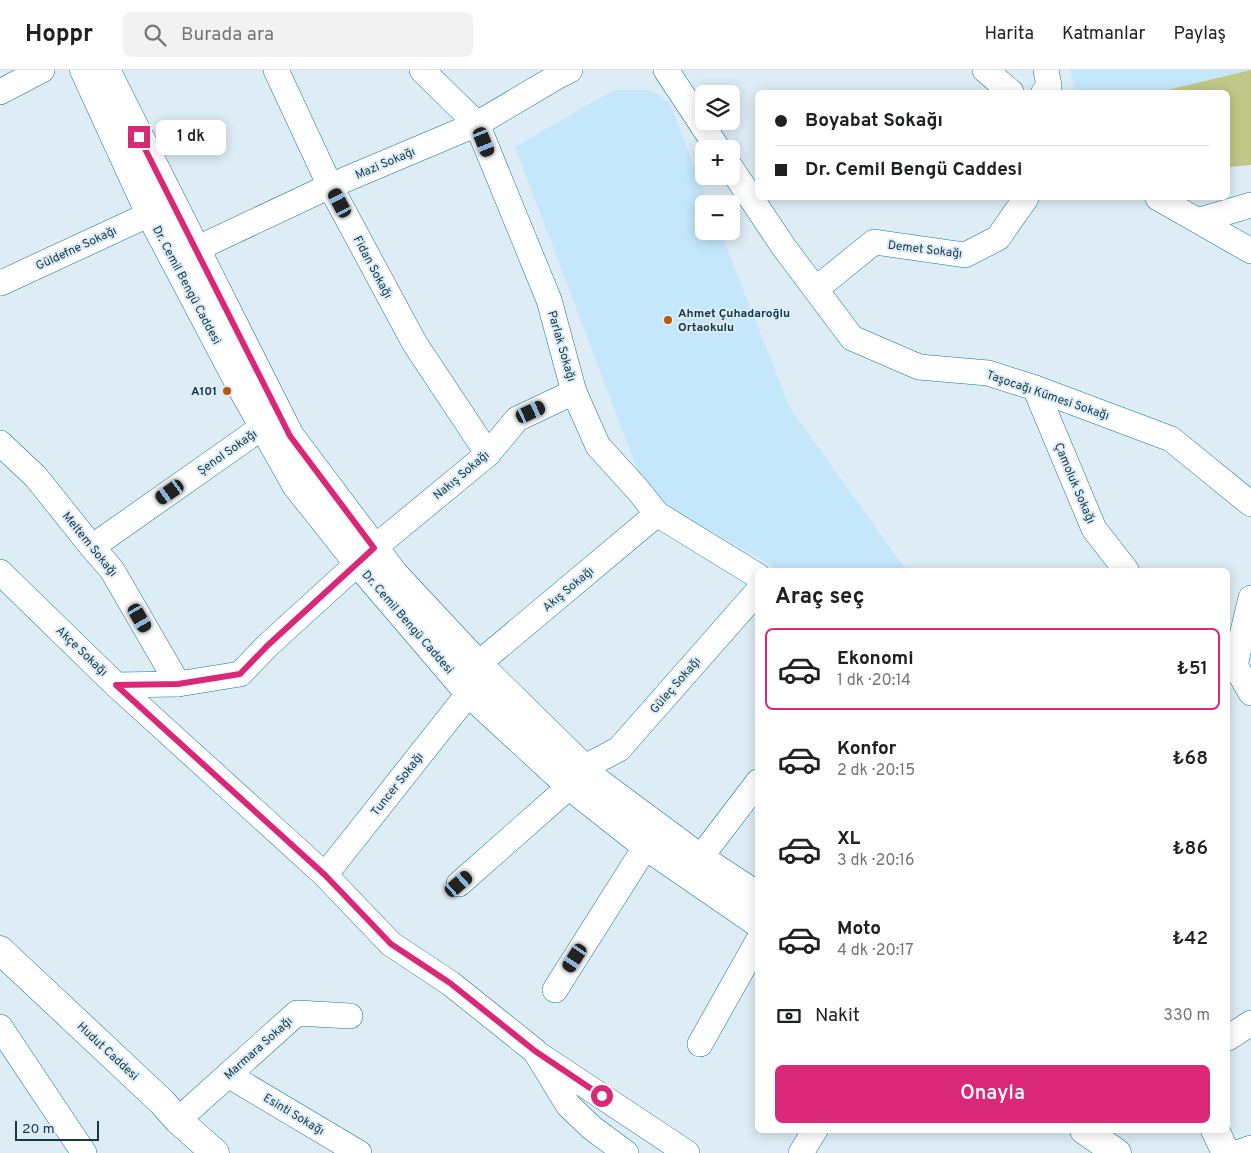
<!DOCTYPE html>
<html lang="tr">
<head>
<meta charset="utf-8">
<style>
	:root { --surface:#fff; --page:#f2f2f2; --text:#202124; --muted:#757577; --line:#e0e0e0; --accent:#db2777 }
	body { margin:0; font-family:Overpass,sans-serif; background:var(--page); color:var(--text); height:100vh; display:flex; flex-direction:column; font-size:19px; white-space:nowrap }
	* { box-sizing:border-box; margin:0 }
	p { font-size:16px; color:var(--muted) }
	.icon { flex:none; width:28px; height:28px; fill:none; stroke:currentColor; stroke-width:2; stroke-linecap:round; stroke-linejoin:round }
	.map { position:relative; flex:1; overflow:hidden }
	.drawer { position:absolute; left:755px; top:498px; width:475px; height:565px; display:flex; flex-direction:column; background:var(--surface); border-radius:8px; box-shadow:0 2px 12px #0003 }
	.drawer>* { flex:none }
	.top-card { position:absolute; left:755px; top:20px; width:475px; height:110px; border-radius:8px; box-shadow:0 2px 12px #0003; display:grid; align-content:center; height:110px; padding:0 20px; background:var(--surface) }
	.fabs { position:absolute; left:695px; top:15px; display:grid; gap:10px }
	.fabs a { display:grid; place-items:center; width:45px; height:45px; border-radius:8px; background:var(--surface); box-shadow:0 2px 12px #0003; font-size:25px }
	.scale { position:absolute; left:15px; bottom:12px; width:84px; box-sizing:border-box; padding-left:5px; border:2px solid #133849; border-top:0; font-size:14px; line-height:18px; white-space:nowrap; color:#133849; -webkit-text-stroke:4px #ddecf5; paint-order:stroke }
	.end { position:absolute; width:22px; height:22px; margin:-11px; border:6px solid #db2777; background:#fff; box-shadow:0 0 0 2px #fff }
	.from { border-radius:50% }
	.bubble { position:absolute; height:35px; border-radius:8px; background:var(--surface); box-shadow:0 2px 12px #0003; font-size:16px; font-weight:600; line-height:35px; text-align:center }
	.car { position:absolute; width:15px; height:30px; margin:-15px -8px; border-radius:6px; box-shadow:0 0 4px 1px #0007; background:linear-gradient(#222 24%,#8ab4d8 0 40%,#222 0 76%,#8ab4d8 0 86%,#222 0) }
	.top-card b { display:flex; align-items:center; gap:18px; height:48px; font-size:19px }
	.top-card b+b { border-top:1px solid var(--line) }
	.top-card i { width:12px; height:12px; background:var(--text) }
	ul { padding:0; list-style:none }
	li { display:flex; align-items:center; gap:15px; height:82px; margin:0 10px 8px; padding:0 10px; border:2px solid transparent; border-radius:8px }
	li div { flex:1 }
	li b { display:block; font-size:19px }
	li em { font-style:normal; font-weight:600 }
	li.selected { border-color:var(--accent) }
	li>.icon { width:45px; height:45px; stroke-width:1.5 }
	h2 { padding:0 20px; font-size:22px; line-height:60px }
	.pay { display:flex; align-items:center; gap:12px; height:55px; padding:0 20px; font-size:19px }
	.pay p { margin-inline-start:auto }
	.primary-button { display:flex; gap:10px; margin-top:auto; padding:10px 20px }
	.primary-button a { flex:1; height:58px; border-radius:8px; background:var(--accent); color:#fff; font-size:20px; font-weight:600; line-height:58px; text-align:center }
	header { display:flex; align-items:center; gap:30px; box-sizing:border-box; height:70px; padding:0 25px; background:var(--surface); border-bottom:1px solid var(--line) }
	header strong { font-size:24px }
	nav { display:flex; gap:28px; margin-inline-start:auto; font-size:18px }
	.search { width:350px; height:45px; background:var(--page); display:flex; align-items:center; gap:12px; box-sizing:border-box; padding:0 18px; border-radius:8px; color:var(--muted); font-size:19px }
	.map>svg:first-child { display:block }
	.built { fill:#c4e7fb }
	.green { fill:#c1c786 }
	.lines { fill:none; stroke-linecap:round; stroke-linejoin:round }
	.street-casing { stroke:#13769f; stroke-width:26 }
	.secondary-casing { stroke:#13769f; stroke-width:29 }
	.street { stroke:#fff; stroke-width:25 }
	.secondary { stroke:#fff; stroke-width:28 }
	.route { stroke:#db2777; stroke-width:6 }
	.poi-dot { fill:#b75a03; stroke:#ddecf5; stroke-width:2 }
	.labels { text-anchor:middle; stroke-width:4; stroke-linejoin:round; paint-order:stroke }
	.street-label { font-size:12px; fill:#133849; stroke:#ddecf5 }
	.poi-label { font-size:12px; font-weight:bold; fill:#133849; stroke:#ddecf5; text-anchor:start }
</style>
</head>
<body>
<header>
<strong>Hoppr</strong>
<div class="search"><svg class="icon" aria-label="search" viewBox="0 0 24 24"><circle cx="10" cy="10" r="6"/><path d="M15 15l6 6"/></svg>Burada ara</div>
<nav><a>Harita</a><a>Katmanlar</a><a>Paylaş</a></nav>
</header>
<div class="map">
<svg width="1251" height="1083" viewBox="0 0 1251 1083">
	<rect width="100%" height="100%" fill="#ddecf5"/>
	<g class="built">
		<polygon points="1070,0 1251,0 1159,22 1075,22"/>
		<polygon points="614,20 650,20 669,32 709,134 704,134 704,161 720,161 790,338 906,500 780,500 647,425 515,77"/>
	</g>
	<polygon class="green" points="1251,0 1251,95 1228,97 1228,22 1159,22"/>
	<g class="lines">
		<defs>
			<g id="street">
				<polyline points="276,0 330,116 415,274 488,384"/>
				<polyline points="422,0 477,54 549,230 574,322 598,376 638,420 657,444 758,506"/>
				<polyline points="666,0 718,79"/>
				<polyline points="985,0 1011,22"/>
				<polyline points="0,22 42,0"/>
				<polyline points="1044,22 1049,16 1046,0"/>
				<polyline points="731,98 783,176 852,268 919,297 988,303 1035,318 1171,369 1251,434"/>
				<polyline points="1158,128 1251,181"/>
				<polyline points="1200,150 1251,135"/>
				<polyline points="196,179 330,116 477,54 558,6 570,0"/>
				<polyline points="0,212 1,213 150,144"/>
				<polyline points="816,219 874,172 965,185 998,168 1026,128"/>
				<polyline points="1035,318 1094,459 1126,500"/>
				<polyline points="0,373 36,407 92,477 112,500 178,614"/>
				<polyline points="92,477 264,356"/>
				<polyline points="374,478 488,384 517,349 574,322"/>
				<polyline points="0,502 116,615 325,805 391,874 450,913 535,981 568,1035 592,1058 626,1083"/>
				<polyline points="1228,591 1235,595 1251,623"/>
				<polyline points="478,594 657,444"/>
				<polyline points="1235,595 1251,528"/>
				<polyline points="116,615 178,614 240,604 267,576 358,493"/>
				<polyline points="583,698 619,679 758,521"/>
				<polyline points="700,788 758,712"/>
				<polyline points="325,805 469,623"/>
				<polyline points="459,814 570,716"/>
				<polyline points="555,920 646,776"/>
				<polyline points="0,957 84,1083"/>
				<polyline points="1228,968 1251,953"/>
				<polyline points="700,974 758,871"/>
				<polyline points="541,986 687,1083"/>
				<polyline points="228,1005 359,1083"/>
				<polyline points="178,1050 297,943 350,946"/>
				<polyline points="801,1083 815,1060"/>
				<polyline points="1237,1083 1251,1078"/>
			</g>
			<g id="secondary">
				<polyline points="84,0 150,144 239,313 296,415 358,493 469,623 570,716 646,776 758,853"/>
				<polyline points="106,0 290,366 394,504 478,594 599,713 700,788 758,826"/>
				<polyline points="0,880 162,1032 178,1050 215,1083"/>
				<polyline points="1084,1060 1117,1083"/>
				<polyline points="1215,1060 1226,1083"/>
			</g>
		</defs>
		<use href="#street" class="street-casing"/>
		<use href="#secondary" class="secondary-casing"/>
		<use href="#street" class="street"/>
		<use href="#secondary" class="secondary"/>
	</g>
	<g class="lines">
		<polyline class="route" points="139,67 290,366 374,478 267,576 240,604 178,614 116,615 325,805 391,874 450,913 535,981 602,1026"/>
	</g>
	<g class="poi-dot">
		<circle cx="668" cy="250" r="5"/>
		<circle cx="227" cy="321" r="5"/>
	</g>
	<g class="labels">
		<g class="street-label">
			<text transform="translate(385 93) rotate(-23)" y="4">Mazi Sokağı</text>
			<text transform="translate(76 178) rotate(-25)" y="4">Güldefne Sokağı</text>
			<text transform="translate(925 179) rotate(7)" y="4">Demet Sokağı</text>
			<text transform="translate(373 197) rotate(62)" y="4">Fidan Sokağı</text>
			<text transform="translate(187 215) rotate(62)" y="4">Dr. Cemil Bengü Caddesi</text>
			<text transform="translate(562 276) rotate(74)" y="4">Parlak Sokağı</text>
			<text transform="translate(1048 325) rotate(19)" y="4">Taşocağı Kümesi Sokağı</text>
			<text transform="translate(227 382) rotate(-35)" y="4">Şenol Sokağı</text>
			<text transform="translate(461 405) rotate(-40)" y="4">Nakış Sokağı</text>
			<text transform="translate(1075 413) rotate(67)" y="4">Çamoluk Sokağı</text>
			<text transform="translate(90 474) rotate(51)" y="4">Meltem Sokağı</text>
			<text transform="translate(568 519) rotate(-40)" y="4">Akış Sokağı</text>
			<text transform="translate(408 552) rotate(49)" y="4">Dr. Cemil Bengü Caddesi</text>
			<text transform="translate(82 581) rotate(44)" y="4">Akçe Sokağı</text>
			<text transform="translate(675 615) rotate(-49)" y="4">Güleç Sokağı</text>
			<text transform="translate(397 714) rotate(-52)" y="4">Tuncer Sokağı</text>
			<text transform="translate(258 978) rotate(-42)" y="4">Marmara Sokağı</text>
			<text transform="translate(108 981) rotate(43)" y="4">Hudut Caddesi</text>
			<text transform="translate(294 1044) rotate(31)" y="4">Esinti Sokağı</text>
		</g>
		<g class="poi-label">
			<text x="678" y="247">Ahmet Çuhadaroğlu<tspan x="678" dy="14">Ortaokulu</tspan></text>
			<text x="217" y="325" text-anchor="end">A101</text>
		</g>
	</g>
</svg>
<div class="fabs">
<a><svg class="icon" aria-label="layers" viewBox="0 0 24 24"><path d="M12 4l9 5-9 5-9-5zM3 14l9 5 9-5"/></svg></a>
<a>+</a>
<a>−</a>
</div>
<div class="scale">20 m</div>
<i class="end from" style="left:602px;top:1026px"></i>
<i class="end" style="left:139px;top:67px"></i>
<div class="bubble" style="left:156px;top:50px;width:70px">1 dk</div>
<i class="car" style="left:484px;top:72px;rotate:158deg"></i>
<i class="car" style="left:340px;top:133px;rotate:332deg"></i>
<i class="car" style="left:531px;top:342px;rotate:65deg"></i>
<i class="car" style="left:170px;top:422px;rotate:235deg"></i>
<i class="car" style="left:140px;top:548px;rotate:150deg"></i>
<i class="car" style="left:459px;top:814px;rotate:49deg"></i>
<i class="car" style="left:575px;top:888px;rotate:213deg"></i>
<div class="top-card">
<b><i class="from"></i>Boyabat Sokağı</b>
<b><i></i>Dr. Cemil Bengü Caddesi</b>
</div>
<section class="drawer">
<h2>Araç seç</h2>
<ul>
<li class="selected"><svg class="icon" aria-label="car" viewBox="0 0 24 24"><path d="M5 17H2v-5l4-1 3-4h7l3 4 3 1v5h-3M9 17h6M6 11h13"/><circle cx="7" cy="17" r="2"/><circle cx="17" cy="17" r="2"/></svg><div><b>Ekonomi</b><p>1 dk · 20:14</p></div><em>₺51</em></li>
<li><svg class="icon" aria-label="car" viewBox="0 0 24 24"><path d="M5 17H2v-5l4-1 3-4h7l3 4 3 1v5h-3M9 17h6M6 11h13"/><circle cx="7" cy="17" r="2"/><circle cx="17" cy="17" r="2"/></svg><div><b>Konfor</b><p>2 dk · 20:15</p></div><em>₺68</em></li>
<li><svg class="icon" aria-label="car" viewBox="0 0 24 24"><path d="M5 17H2v-5l4-1 3-4h7l3 4 3 1v5h-3M9 17h6M6 11h13"/><circle cx="7" cy="17" r="2"/><circle cx="17" cy="17" r="2"/></svg><div><b>XL</b><p>3 dk · 20:16</p></div><em>₺86</em></li>
<li><svg class="icon" aria-label="car" viewBox="0 0 24 24"><path d="M5 17H2v-5l4-1 3-4h7l3 4 3 1v5h-3M9 17h6M6 11h13"/><circle cx="7" cy="17" r="2"/><circle cx="17" cy="17" r="2"/></svg><div><b>Moto</b><p>4 dk · 20:17</p></div><em>₺42</em></li>
</ul>
<div class="pay"><svg class="icon" aria-label="cash" viewBox="0 0 24 24"><path d="M3 7h18v10H3z"/><circle cx="12" cy="12" r="2"/></svg>Nakit<p>330 m</p></div>
<div class="primary-button"><a>Onayla</a></div>
</section>
</div>
</body>
</html>
